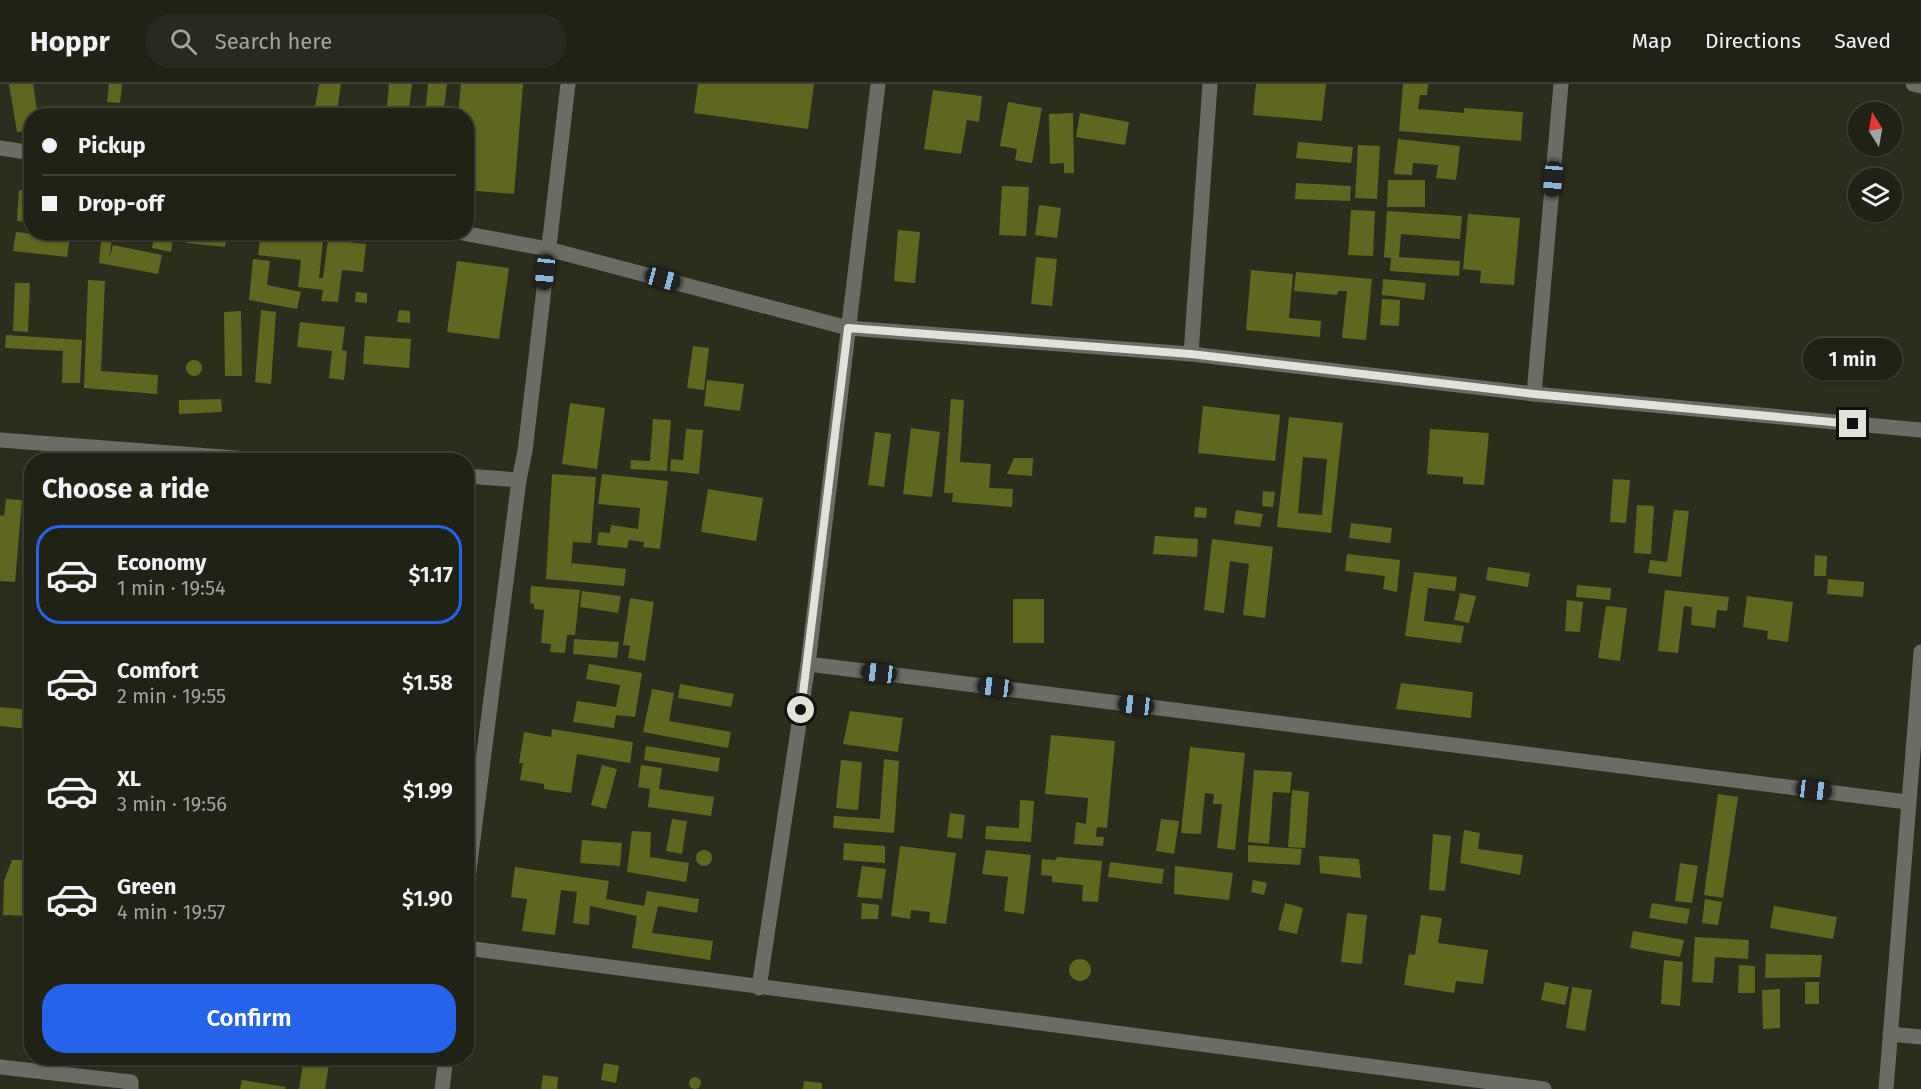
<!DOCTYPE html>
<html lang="en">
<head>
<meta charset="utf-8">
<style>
	:root { --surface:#212216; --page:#292a1f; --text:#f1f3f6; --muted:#a2a4a1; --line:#3e3f35; --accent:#2563eb }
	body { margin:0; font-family:"Fira Sans",sans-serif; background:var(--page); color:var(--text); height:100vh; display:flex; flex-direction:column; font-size:22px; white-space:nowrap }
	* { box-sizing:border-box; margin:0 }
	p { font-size:20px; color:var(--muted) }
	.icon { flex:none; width:33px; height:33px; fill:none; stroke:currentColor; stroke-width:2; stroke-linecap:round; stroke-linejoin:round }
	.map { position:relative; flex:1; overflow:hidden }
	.panel { position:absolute; left:24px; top:369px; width:450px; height:612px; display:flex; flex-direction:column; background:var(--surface); border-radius:24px; box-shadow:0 2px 4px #0004,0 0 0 2px var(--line) }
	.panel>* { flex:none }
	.top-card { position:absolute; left:24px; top:24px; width:450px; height:132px; border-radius:24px; box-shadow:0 2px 4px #0004,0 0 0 2px var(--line); display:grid; align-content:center; height:132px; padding:0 18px; background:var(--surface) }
	.needle { width:39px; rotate:349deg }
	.tools { position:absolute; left:1848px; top:18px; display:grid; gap:12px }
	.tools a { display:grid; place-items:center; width:54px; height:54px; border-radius:50%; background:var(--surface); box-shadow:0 2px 4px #0004,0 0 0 2px var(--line); font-size:30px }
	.end { position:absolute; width:27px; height:27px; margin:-14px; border:8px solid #e1e3d8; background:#111; box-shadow:0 0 0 3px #111 }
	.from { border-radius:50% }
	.bubble { position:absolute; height:42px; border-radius:21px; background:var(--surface); box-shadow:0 2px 4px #0004,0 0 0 2px var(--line); font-size:20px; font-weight:600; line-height:42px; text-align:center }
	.car { position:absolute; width:18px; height:36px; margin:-18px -9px; border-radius:8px; box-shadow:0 0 4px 2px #0007; background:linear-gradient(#222 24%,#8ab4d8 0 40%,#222 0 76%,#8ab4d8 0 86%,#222 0) }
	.top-card b { display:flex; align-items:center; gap:21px; height:57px; font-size:22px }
	.top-card b+b { border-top:2px solid var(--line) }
	.top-card i { width:15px; height:15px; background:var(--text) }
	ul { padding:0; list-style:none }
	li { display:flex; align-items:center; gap:18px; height:99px; margin:0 12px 9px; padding:0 6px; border:3px solid transparent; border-radius:24px }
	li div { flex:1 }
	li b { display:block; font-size:22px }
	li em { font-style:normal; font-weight:600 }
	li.selected { border-color:var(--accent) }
	li>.icon { width:54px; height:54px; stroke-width:1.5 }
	h2 { padding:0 18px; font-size:27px; line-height:72px }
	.primary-button { display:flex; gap:12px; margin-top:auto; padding:12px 18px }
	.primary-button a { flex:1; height:69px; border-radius:24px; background:var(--accent); color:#fff; font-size:24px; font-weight:600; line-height:69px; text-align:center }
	header { display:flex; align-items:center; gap:36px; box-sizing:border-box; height:84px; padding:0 30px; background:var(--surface); border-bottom:2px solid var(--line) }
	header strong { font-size:28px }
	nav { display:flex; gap:33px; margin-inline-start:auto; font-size:21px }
	.search { width:420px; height:54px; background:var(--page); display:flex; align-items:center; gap:15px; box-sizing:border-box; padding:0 21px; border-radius:24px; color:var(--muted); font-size:22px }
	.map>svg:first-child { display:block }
	.building { fill:#5e6620; fill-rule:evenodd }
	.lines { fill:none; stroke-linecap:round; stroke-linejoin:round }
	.path { stroke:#636556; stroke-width:4; stroke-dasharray:1.5 4.5; stroke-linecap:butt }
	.minor { stroke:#6b6c64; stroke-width:15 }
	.route { stroke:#e1e3d8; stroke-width:8 }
</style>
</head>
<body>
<header>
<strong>Hoppr</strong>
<div class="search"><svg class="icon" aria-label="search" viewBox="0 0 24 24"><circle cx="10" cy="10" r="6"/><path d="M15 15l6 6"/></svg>Search here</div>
<nav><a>Map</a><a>Directions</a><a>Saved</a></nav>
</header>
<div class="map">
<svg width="1921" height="1005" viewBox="0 0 1921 1005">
	<rect width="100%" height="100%" fill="#2c2e1d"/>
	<g class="building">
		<polygon points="9,0 33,0 38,32 32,32 32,46 17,48"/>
		<polygon points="109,0 122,0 120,19 107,18"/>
		<polygon points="319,0 341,0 337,27 315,23"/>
		<polygon points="389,0 412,0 408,32 386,32"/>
		<polygon points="428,0 447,0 443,32 425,32"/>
		<polygon points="461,0 523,0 514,110 466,106 466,32 458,32"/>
		<polygon points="698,0 814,0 808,45 694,29"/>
		<polygon points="1256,0 1326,0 1322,37 1253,31"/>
		<polygon points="1403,0 1428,0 1427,11 1420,11 1418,25 1464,29 1464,24 1523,28 1521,57 1399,47"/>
		<polygon points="933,6 982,12 979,38 967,36 961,70 924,65"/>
		<polygon points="1008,18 1042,24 1032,79 1015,76 1017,65 1000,62"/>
		<polygon points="1073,29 1074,89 1064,89 1064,79 1050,80 1049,30"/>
		<polygon points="1080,29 1129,38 1125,61 1076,53"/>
		<polygon points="1398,55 1460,62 1456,96 1436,94 1438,81 1413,79 1412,91 1394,90"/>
		<polygon points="1298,58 1353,63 1351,79 1296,74"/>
		<polygon points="1358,61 1380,62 1377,115 1355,114"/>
		<polygon points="1388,96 1425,96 1425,123 1387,123"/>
		<polygon points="1296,99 1351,102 1350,117 1295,115"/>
		<polygon points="1002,102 1029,103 1026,152 999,151"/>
		<polygon points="19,106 32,107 32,138 17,137"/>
		<polygon points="1039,121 1061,124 1057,154 1035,151"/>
		<polygon points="1351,126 1375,127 1373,172 1348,171"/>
		<polygon points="1387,127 1462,132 1460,155 1401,150 1399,173 1460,177 1459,192 1390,187 1391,174 1384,173"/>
		<polygon points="1468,130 1520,134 1514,201 1480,199 1481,187 1463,185"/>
		<polygon points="898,146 920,148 915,199 894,197"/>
		<polygon points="16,148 70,154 67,173 13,167"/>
		<polygon points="102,148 113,148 109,176 113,161 162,171 158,190 99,179"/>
		<polygon points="155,148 174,148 171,168 152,164"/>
		<polygon points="187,148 227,148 225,163 186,159"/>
		<polygon points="261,148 324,148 319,194 323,194 328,156 366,160 363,188 342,186 338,218 321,217 323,206 298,203 301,176 258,171"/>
		<polygon points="1036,173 1057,175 1052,222 1031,220"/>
		<polygon points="253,175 270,177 267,201 301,208 297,225 249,216"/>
		<polygon points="457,177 509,184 499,255 447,248"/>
		<polygon points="1251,186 1293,190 1289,234 1321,237 1320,253 1246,246"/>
		<polygon points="1296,188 1372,195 1366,256 1342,254 1347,207 1338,207 1337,211 1294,207"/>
		<polygon points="1383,195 1426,199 1424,216 1382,211"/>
		<polygon points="88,196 105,197 101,287 158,291 157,310 84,304"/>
		<polygon points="15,199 30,199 28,248 13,247"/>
		<polygon points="356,208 367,209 367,219 355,218"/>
		<polygon points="1382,215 1400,216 1399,242 1380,241"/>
		<polygon points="261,226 276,228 271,300 255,298"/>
		<polygon points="399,226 410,227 410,239 397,238"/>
		<polygon points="241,227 242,292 225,292 224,228"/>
		<polygon points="300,238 345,243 342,266 347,267 344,296 329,294 332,267 297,263"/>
		<polygon points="6,251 82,256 80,299 62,299 63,267 5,264"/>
		<polygon points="365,252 411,255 409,284 363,280"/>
		<polygon points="693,262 709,264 704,306 687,304"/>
		<circle cx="194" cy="284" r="8"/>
		<polygon points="707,296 744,300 740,327 704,322"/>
		<polygon points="221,315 222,328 179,330 179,316"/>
		<polygon points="951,315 964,316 960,378 991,380 989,404 1013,405 1012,423 952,418 953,409 944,409"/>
		<polygon points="570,319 605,324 597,385 562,380"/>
		<polygon points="1203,322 1280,331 1275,377 1198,369"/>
		<path d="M1289,333L1343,339L1331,449L1277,443ZM1303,373L1327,375L1322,431L1298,429Z"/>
		<polygon points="653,335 671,336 667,387 630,385 631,376 650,377"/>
		<polygon points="911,344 940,348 932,413 903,410"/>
		<polygon points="686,345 703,346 699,390 670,387 671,375 683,376"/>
		<polygon points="1430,345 1489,349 1484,401 1463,400 1463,393 1427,390"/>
		<polygon points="875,348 891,350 884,403 868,401"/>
		<polygon points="1014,374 1033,374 1032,392 1007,390"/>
		<polygon points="552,390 596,393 591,459 573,458 571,485 572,479 626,485 624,502 546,495"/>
		<polygon points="602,390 668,397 660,465 643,463 644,458 629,456 627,464 597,461 599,448 610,449 611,441 638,445 640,424 598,420"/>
		<polygon points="1613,395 1630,396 1626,439 1610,438"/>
		<polygon points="708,405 763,414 756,457 701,448"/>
		<polygon points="24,406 32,406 32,421 23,420"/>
		<polygon points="1263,407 1275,408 1273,423 1262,422"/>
		<polygon points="6,415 22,416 15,498 0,497 0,431 4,432"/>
		<polygon points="1637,421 1654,422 1651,470 1634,469"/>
		<polygon points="1195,423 1207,424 1206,434 1194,433"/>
		<polygon points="1236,426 1263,430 1260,443 1234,440"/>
		<polygon points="1674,426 1689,427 1681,493 1648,489 1650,476 1667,478"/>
		<polygon points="1351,439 1392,444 1390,459 1349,454"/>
		<polygon points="1155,452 1198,455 1197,473 1153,470"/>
		<polygon points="1212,455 1273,463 1265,534 1243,531 1249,480 1230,477 1224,529 1204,526"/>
		<polygon points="1347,470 1400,476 1397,508 1383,505 1385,492 1345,487"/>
		<polygon points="1815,471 1827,472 1826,492 1814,492"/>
		<polygon points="1488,483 1530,489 1528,503 1486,496"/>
		<polygon points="1414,488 1457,493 1455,507 1428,504 1424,537 1464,542 1461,559 1405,552"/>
		<polygon points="1828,495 1864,498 1863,513 1827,510"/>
		<polygon points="1577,501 1611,504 1610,516 1576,513"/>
		<polygon points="531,502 580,506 575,551 567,551 565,569 550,568 551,560 541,559 544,526 534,525 534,520 530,519"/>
		<polygon points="1665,506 1729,513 1727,527 1717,526 1715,544 1691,541 1692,523 1684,522 1678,569 1658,567"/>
		<polygon points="582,507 621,512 618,529 580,523"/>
		<polygon points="1460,509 1476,512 1469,539 1454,536"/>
		<polygon points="1747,512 1793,518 1788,558 1767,555 1768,547 1743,543"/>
		<polygon points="630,514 654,518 645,577 628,574 630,562 623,561"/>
		<rect x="1013" y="515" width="31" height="44"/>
		<polygon points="1567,516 1583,518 1580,548 1565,547"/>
		<polygon points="1606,522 1627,524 1620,577 1598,574"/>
		<polygon points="574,555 619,558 617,574 573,570"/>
		<polygon points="589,580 642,589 635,633 616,631 614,644 573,638 577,617 616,623 620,601 586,595"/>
		<polygon points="1401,599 1473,608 1471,634 1396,625"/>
		<polygon points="680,600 734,610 731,623 678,614"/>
		<polygon points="652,605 674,609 669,637 731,648 728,664 643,648"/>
		<polygon points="0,623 29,626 27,645 0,642"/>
		<polygon points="850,627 903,634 898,668 843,660"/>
		<polygon points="552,645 633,658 630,679 577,670 571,709 544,705 544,700 520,696 523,679 519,679 524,648 551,653"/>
		<polygon points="1051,651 1115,657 1107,744 1097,743 1096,753 1104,753 1103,762 1074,760 1076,738 1086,740 1088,714 1045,710"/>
		<polygon points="646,662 720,674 718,688 644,676"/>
		<polygon points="1190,663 1245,669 1235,766 1217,764 1222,720 1213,720 1214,710 1205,709 1201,750 1181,749"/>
		<polygon points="884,675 899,677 894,749 833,744 834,732 880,735"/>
		<polygon points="841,676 862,678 858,726 836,724"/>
		<polygon points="602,681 617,685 606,725 591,721"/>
		<polygon points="641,681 662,684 659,705 714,713 711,732 648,723 650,705 638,703"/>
		<polygon points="1254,686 1292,688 1290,709 1273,708 1269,760 1248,758"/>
		<polygon points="1292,706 1309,708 1305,764 1288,763"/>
		<polygon points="1718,710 1738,713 1723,814 1704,811"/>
		<polygon points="1020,716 1034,717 1031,758 985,755 986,742 1019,744"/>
		<polygon points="950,729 965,731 962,755 947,753"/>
		<polygon points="672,735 687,737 682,770 666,767"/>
		<polygon points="1161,735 1179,737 1174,770 1156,767"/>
		<polygon points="1464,746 1480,749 1478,765 1523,771 1520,791 1460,779"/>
		<polygon points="632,747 651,748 650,773 689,779 686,798 627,788"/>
		<polygon points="1433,750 1451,752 1445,807 1429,806"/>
		<polygon points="582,756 622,759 620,782 580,779"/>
		<polygon points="844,759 885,762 885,779 843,776"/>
		<polygon points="1248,761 1302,765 1300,781 1248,778"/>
		<polygon points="900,762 956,769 946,840 929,838 930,828 911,826 910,835 891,832"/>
		<polygon points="986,766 1031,771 1024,830 1004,827 1008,793 982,790"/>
		<circle cx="704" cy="774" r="8"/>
		<polygon points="1319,772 1359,775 1361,794 1320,789"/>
		<polygon points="1058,773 1102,777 1098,818 1082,817 1083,801 1052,798 1052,792 1041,791 1042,775 1055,776"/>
		<polygon points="12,776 28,776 26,815 32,815 32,832 3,831 4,797"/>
		<polygon points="1110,778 1164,785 1162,800 1108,793"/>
		<polygon points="1680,779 1698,782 1692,819 1675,817"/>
		<polygon points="862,782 886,785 882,815 857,813"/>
		<polygon points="1175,782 1233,789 1229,816 1174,810"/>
		<polygon points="515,783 609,797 606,815 644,822 647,807 699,815 697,829 658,822 652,849 713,857 710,876 632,864 637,832 590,822 589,841 573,839 577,808 561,806 555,851 522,847 527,815 511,813"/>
		<polygon points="1253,796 1267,799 1264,811 1251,808"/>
		<polygon points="1705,815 1722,818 1718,841 1702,839"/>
		<polygon points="862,819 879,821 878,835 861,835"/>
		<polygon points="1285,819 1303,824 1297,850 1278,846"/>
		<polygon points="1652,819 1690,825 1687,840 1649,834"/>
		<polygon points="1774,822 1837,833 1833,855 1770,844"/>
		<polygon points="1347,829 1367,831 1362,880 1341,878"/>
		<polygon points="1421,831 1442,834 1438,859 1488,866 1483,900 1456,897 1454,909 1404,901 1409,870 1415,871"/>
		<polygon points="26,843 32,844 32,884 24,882"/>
		<polygon points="1633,847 1684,856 1680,873 1630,864"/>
		<polygon points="1695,853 1749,856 1748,875 1715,873 1713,899 1692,898"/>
		<polygon points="1766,870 1822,871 1820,893 1765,894"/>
		<circle cx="1080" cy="886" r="11"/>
		<polygon points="1664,876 1683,878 1680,922 1661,920"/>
		<polygon points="1739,881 1755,882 1755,909 1738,909"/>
		<polygon points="1545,898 1569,903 1565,921 1541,916"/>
		<rect x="1805" y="898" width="14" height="22"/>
		<polygon points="1572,903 1592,906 1585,947 1566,944"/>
		<polygon points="1780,905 1780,944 1763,945 1762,906"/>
		<polygon points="304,974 330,974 325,1005 299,1005"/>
		<polygon points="604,979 619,982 616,999 601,996"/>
		<polygon points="543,991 558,993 557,1005 541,1005"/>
		<circle cx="695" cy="999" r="6"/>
		<polygon points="242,996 286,1003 285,1005 240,1005"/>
		<polygon points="804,997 822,999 822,1005 803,1005"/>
	</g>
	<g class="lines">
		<polyline class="path" points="32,719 29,720 32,722"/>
		<g class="minor">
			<polyline points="1913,0 1921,2"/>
			<polyline points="0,64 32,69"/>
			<polyline points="457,148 548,165 848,244 1191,270 1534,310 1921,346"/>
			<polyline points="1191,270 1210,0"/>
			<polyline points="1534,310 1561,0"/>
			<polyline points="0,356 263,376"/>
			<polyline points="466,392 519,396"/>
			<polyline points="808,580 1907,718"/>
			<polyline points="466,810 519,396 525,367 568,0"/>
			<polyline points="466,864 1544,1005"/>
			<polyline points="759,904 808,580 878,0"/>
			<polyline points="1890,950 1921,953"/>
			<polyline points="0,983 131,998 131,1005"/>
			<polyline points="442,1005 446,974"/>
			<polyline points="1886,1005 1921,568"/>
		</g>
	</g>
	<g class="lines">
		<polyline class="route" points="801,626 848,244 1191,270 1534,310 1853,340"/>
	</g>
</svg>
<div class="tools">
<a><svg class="needle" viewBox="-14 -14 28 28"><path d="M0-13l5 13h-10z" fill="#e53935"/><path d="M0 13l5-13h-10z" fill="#a2a4a1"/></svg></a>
<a><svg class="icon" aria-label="layers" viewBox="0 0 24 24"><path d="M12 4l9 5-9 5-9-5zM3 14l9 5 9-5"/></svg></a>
</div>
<i class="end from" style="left:801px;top:626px"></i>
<i class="end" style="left:1853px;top:340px"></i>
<div class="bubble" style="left:1803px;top:254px;width:99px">1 min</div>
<i class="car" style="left:1553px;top:95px;rotate:185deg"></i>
<i class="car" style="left:545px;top:188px;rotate:186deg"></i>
<i class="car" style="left:663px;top:195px;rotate:105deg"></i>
<i class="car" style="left:879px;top:589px;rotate:277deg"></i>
<i class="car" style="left:995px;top:603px;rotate:277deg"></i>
<i class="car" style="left:1136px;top:621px;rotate:277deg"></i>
<i class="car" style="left:1814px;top:706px;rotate:97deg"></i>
<div class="top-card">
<b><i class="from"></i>Pickup</b>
<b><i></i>Drop-off</b>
</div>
<section class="panel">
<h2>Choose a ride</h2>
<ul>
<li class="selected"><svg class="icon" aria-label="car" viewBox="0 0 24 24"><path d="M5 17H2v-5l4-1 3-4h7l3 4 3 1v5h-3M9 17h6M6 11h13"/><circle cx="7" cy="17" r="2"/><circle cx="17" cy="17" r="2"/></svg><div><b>Economy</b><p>1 min · 19:54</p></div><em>$1.17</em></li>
<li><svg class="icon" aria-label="car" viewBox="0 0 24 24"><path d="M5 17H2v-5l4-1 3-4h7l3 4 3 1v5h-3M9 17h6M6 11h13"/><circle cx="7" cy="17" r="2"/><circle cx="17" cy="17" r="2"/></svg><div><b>Comfort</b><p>2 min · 19:55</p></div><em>$1.58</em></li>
<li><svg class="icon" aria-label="car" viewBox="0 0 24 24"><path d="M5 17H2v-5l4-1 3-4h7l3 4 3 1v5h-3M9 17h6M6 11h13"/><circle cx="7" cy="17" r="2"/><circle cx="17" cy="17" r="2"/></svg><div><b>XL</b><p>3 min · 19:56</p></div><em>$1.99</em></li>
<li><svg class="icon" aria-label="car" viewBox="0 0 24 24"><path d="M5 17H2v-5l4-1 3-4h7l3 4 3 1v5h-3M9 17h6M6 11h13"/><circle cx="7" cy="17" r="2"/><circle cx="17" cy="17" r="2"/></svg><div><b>Green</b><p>4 min · 19:57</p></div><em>$1.90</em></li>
</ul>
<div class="primary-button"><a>Confirm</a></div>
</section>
</div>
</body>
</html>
